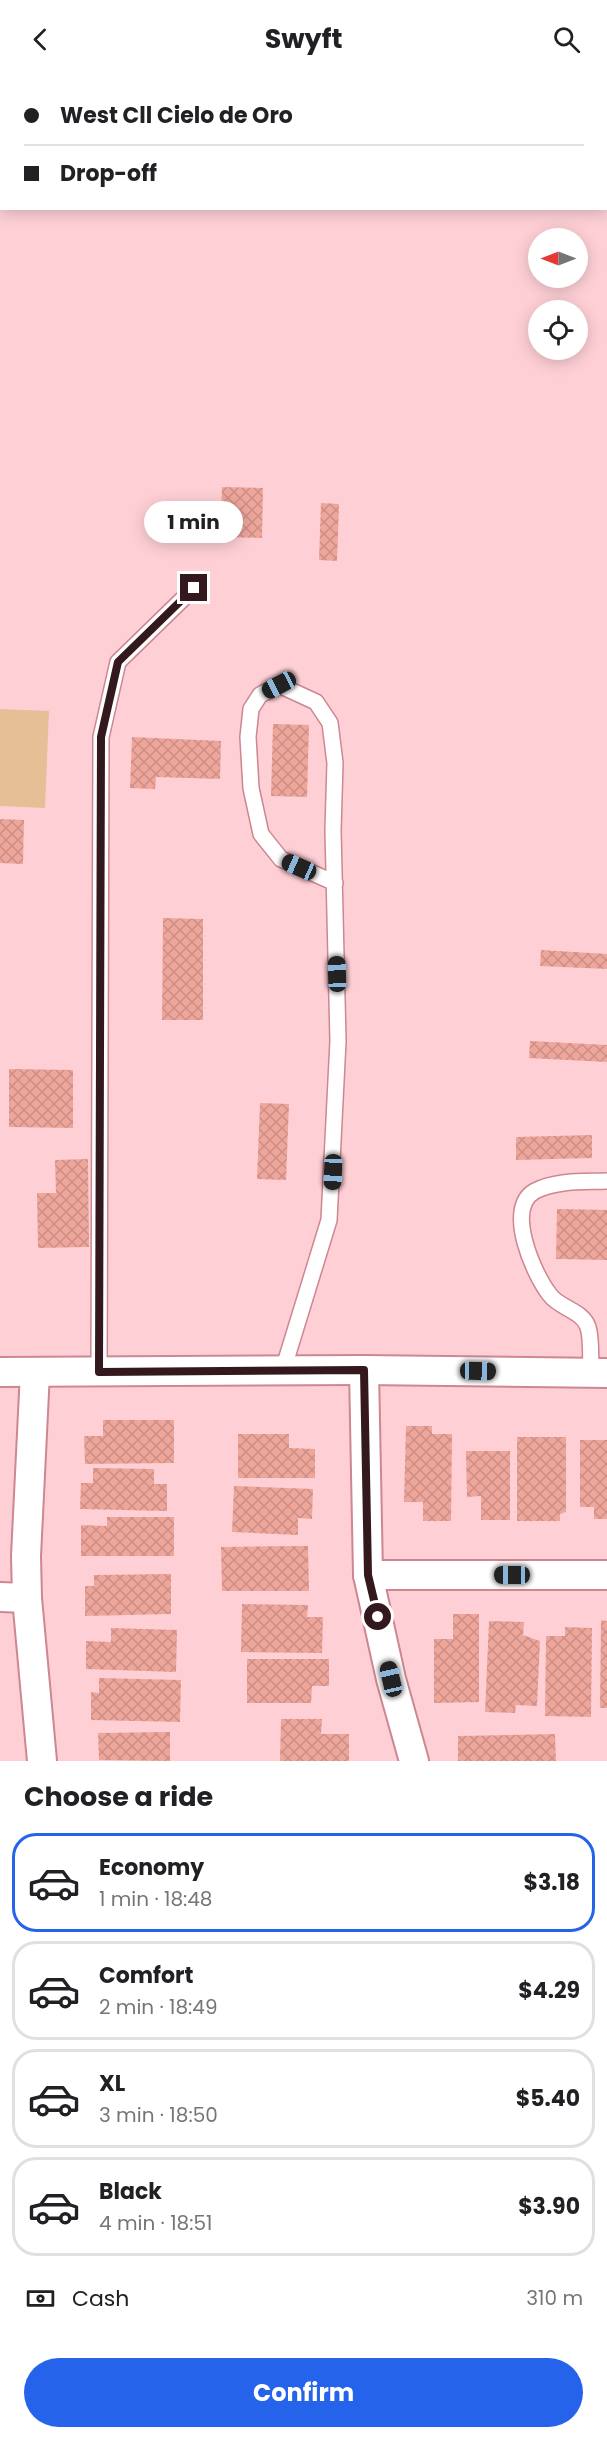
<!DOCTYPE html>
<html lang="en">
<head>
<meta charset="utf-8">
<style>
	:root { --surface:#fff; --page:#f6f6f6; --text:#202124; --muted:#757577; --line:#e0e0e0; --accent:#2563eb }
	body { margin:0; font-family:Poppins,sans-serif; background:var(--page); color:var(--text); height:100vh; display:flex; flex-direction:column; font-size:22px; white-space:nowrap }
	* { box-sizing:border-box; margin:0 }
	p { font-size:20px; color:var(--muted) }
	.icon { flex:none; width:33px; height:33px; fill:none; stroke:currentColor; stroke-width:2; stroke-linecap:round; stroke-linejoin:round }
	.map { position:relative; height:1683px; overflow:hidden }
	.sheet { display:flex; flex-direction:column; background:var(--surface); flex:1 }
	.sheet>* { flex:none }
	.top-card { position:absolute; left:0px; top:0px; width:608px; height:132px; box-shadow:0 3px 15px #0003; display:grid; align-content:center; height:132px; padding:0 24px; background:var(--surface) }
	.needle { width:39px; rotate:270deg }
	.controls { position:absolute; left:528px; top:150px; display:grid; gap:12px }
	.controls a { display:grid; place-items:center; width:60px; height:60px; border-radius:50%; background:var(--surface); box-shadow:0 3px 15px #0003; font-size:30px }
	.end { position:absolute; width:27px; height:27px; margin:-14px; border:8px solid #33181d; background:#fff; box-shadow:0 0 0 3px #fff }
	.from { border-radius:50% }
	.bubble { position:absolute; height:42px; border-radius:21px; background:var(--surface); box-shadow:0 3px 15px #0003; font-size:20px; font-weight:700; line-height:42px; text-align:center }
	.car { position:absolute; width:18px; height:36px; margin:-18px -9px; border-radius:8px; box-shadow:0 0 4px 2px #0007; background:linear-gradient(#222 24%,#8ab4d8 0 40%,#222 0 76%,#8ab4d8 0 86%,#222 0) }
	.top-card b { display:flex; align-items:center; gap:21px; height:57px; font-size:22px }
	.top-card b+b { border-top:2px solid var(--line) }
	.top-card i { width:15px; height:15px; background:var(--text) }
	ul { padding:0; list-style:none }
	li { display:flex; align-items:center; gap:18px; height:99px; margin:0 12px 9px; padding:0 12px; border:3px solid var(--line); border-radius:24px }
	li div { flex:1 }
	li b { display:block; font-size:22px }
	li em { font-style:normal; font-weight:700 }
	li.on { border-color:var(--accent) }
	li>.icon { width:54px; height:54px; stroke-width:1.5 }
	h2 { padding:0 24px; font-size:27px; line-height:72px }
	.pay { display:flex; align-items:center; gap:15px; height:66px; padding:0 24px; font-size:22px }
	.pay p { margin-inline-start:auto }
	.action { display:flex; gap:12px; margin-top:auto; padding:12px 24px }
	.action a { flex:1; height:69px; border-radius:36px; background:var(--accent); color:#fff; font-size:24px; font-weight:700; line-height:69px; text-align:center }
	header { display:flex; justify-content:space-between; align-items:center; height:78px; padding:0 24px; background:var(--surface); font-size:27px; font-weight:700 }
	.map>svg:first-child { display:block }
	.grass { fill:#e5bf95 }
	.building { fill:url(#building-cross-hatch) }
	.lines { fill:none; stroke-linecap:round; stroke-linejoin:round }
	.lane-casing { stroke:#cd8692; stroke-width:18 }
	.street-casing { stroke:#cd8692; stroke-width:32 }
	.lane { stroke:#fff; stroke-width:15 }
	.street { stroke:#fff; stroke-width:28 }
	.route { stroke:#33181d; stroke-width:8 }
</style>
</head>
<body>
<header><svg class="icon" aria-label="back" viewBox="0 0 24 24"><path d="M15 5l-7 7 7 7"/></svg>Swyft<svg class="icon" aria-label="search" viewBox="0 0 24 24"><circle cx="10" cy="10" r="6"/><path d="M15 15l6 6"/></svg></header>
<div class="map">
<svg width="607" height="1683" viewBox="0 0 607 1683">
	<defs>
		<pattern id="building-cross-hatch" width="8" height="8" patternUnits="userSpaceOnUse" patternTransform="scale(1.5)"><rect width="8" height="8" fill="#eea69b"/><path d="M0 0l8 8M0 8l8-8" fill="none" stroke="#cd8e85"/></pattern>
	</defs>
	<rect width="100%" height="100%" fill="#fed0d6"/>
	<polygon class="grass" points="0,631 49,633 45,730 0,728"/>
	<g class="building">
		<polygon points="222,409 263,410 262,460 220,459"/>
		<polygon points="321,425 339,426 337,483 319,482"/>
		<polygon points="273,646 309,647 307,719 271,718"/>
		<polygon points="132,659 221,663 220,701 156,699 155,711 130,710"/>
		<polygon points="0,741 24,742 23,786 0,785"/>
		<polygon points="163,840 203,841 203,942 162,942"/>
		<polygon points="541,872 607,876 607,891 540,888"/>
		<polygon points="530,963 607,967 607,984 529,980"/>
		<polygon points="9,991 73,992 73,1050 9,1049"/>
		<polygon points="260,1025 289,1026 286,1102 257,1101"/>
		<polygon points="592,1057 592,1080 516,1082 516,1059"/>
		<polygon points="88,1081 89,1169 38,1170 37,1115 56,1115 55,1082"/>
		<polygon points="557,1131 607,1132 607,1182 556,1181"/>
		<polygon points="103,1342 174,1342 174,1385 85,1386 84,1358 103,1358"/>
		<polygon points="406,1348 432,1348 432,1356 452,1356 451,1443 423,1443 423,1424 404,1424"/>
		<polygon points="238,1356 289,1356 289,1370 315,1371 315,1400 238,1400"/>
		<polygon points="517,1359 566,1359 566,1434 560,1436 560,1443 517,1443"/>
		<polygon points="580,1362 607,1362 607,1441 594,1441 594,1429 580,1429"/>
		<polygon points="466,1373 510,1373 510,1442 481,1442 481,1418 467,1419"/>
		<polygon points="93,1390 154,1391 154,1406 167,1406 167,1433 80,1431 81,1405 93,1405"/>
		<polygon points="234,1408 313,1411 312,1441 298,1440 298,1457 232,1454"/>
		<polygon points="107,1439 174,1439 174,1478 81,1478 81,1447 107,1448"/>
		<polygon points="308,1468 309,1513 222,1513 221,1469"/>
		<polygon points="171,1496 171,1536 85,1538 85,1508 94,1508 94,1497"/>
		<polygon points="242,1526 308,1527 307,1539 323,1539 322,1575 241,1574"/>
		<polygon points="453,1536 479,1536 479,1624 434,1625 434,1561 453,1561"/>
		<polygon points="601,1542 607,1543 607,1630 600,1630"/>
		<polygon points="489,1543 524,1544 523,1557 540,1563 537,1628 516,1627 515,1635 485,1634"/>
		<polygon points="565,1549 592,1550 591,1639 545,1638 546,1558 565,1558"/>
		<polygon points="111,1550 177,1552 176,1594 86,1591 86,1563 111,1564"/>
		<polygon points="247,1581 329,1581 329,1608 312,1608 311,1625 247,1625"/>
		<polygon points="99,1600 181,1602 180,1644 91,1642 91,1614 99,1615"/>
		<polygon points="281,1641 322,1641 321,1656 349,1656 349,1683 280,1683"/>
		<polygon points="170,1654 170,1683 99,1682 98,1655"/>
		<polygon points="555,1656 556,1683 458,1683 458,1658"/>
	</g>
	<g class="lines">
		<defs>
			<g id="lane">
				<polyline points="283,1292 329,1142 338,963 333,752 335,685 330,645 316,624 279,607 260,617 251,631 248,659 251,710 261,756 281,781 335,805"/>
				<polyline points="99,1294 101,659 118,584 194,510"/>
				<path d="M591,1294C590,1281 592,1262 588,1249C582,1232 559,1230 550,1217C534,1197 504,1130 535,1113C556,1102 584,1104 607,1103"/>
			</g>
			<g id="street">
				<polyline points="364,1292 368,1497 391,1601 414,1683"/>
				<polyline points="0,1294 364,1292 607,1295"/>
				<polyline points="35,1294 26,1478 27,1520 42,1683"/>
				<polyline points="368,1497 607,1497"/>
				<polyline points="0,1519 27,1520"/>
			</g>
		</defs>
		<use href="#lane" class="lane-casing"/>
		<use href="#street" class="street-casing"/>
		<use href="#lane" class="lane"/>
		<use href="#street" class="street"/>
	</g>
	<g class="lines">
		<polyline class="route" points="194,510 118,584 101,659 99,1294 364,1292 368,1497 378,1539"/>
	</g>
</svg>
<div class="controls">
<a><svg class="needle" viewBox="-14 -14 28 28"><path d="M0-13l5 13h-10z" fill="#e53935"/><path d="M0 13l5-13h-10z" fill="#757577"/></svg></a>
<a><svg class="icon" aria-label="locate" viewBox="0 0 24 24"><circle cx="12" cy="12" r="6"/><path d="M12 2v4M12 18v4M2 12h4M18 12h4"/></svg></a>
</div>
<i class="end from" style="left:378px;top:1539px"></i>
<i class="end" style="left:194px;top:510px"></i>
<div class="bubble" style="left:144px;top:423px;width:99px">1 min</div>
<i class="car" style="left:279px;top:607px;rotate:242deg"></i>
<i class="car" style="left:299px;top:789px;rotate:294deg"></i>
<i class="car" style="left:337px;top:896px;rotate:358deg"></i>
<i class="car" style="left:333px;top:1094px;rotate:182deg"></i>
<i class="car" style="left:478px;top:1293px;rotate:91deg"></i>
<i class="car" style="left:512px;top:1497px;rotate:270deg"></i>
<i class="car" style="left:391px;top:1601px;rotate:347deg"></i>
<div class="top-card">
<b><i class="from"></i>West Cll Cielo de Oro</b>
<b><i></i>Drop-off</b>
</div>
</div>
<section class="sheet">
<h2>Choose a ride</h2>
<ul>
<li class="on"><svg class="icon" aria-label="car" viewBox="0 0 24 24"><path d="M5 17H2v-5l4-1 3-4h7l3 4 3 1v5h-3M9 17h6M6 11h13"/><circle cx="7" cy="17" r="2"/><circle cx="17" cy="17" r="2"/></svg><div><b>Economy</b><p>1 min · 18:48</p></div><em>$3.18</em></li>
<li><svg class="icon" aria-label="car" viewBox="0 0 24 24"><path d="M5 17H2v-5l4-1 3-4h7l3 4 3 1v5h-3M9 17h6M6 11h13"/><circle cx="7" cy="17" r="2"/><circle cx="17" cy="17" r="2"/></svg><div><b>Comfort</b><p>2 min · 18:49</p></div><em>$4.29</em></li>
<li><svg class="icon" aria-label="car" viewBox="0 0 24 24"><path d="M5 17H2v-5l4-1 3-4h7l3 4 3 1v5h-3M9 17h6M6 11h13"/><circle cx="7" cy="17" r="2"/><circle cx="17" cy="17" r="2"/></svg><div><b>XL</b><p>3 min · 18:50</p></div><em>$5.40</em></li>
<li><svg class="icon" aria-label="car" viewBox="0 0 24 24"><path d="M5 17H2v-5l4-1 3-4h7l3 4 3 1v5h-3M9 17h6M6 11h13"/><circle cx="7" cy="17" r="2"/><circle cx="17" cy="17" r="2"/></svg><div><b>Black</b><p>4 min · 18:51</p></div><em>$3.90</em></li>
</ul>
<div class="pay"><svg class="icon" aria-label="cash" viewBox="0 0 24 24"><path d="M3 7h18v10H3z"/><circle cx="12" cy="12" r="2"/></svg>Cash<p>310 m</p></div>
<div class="action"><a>Confirm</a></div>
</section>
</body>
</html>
